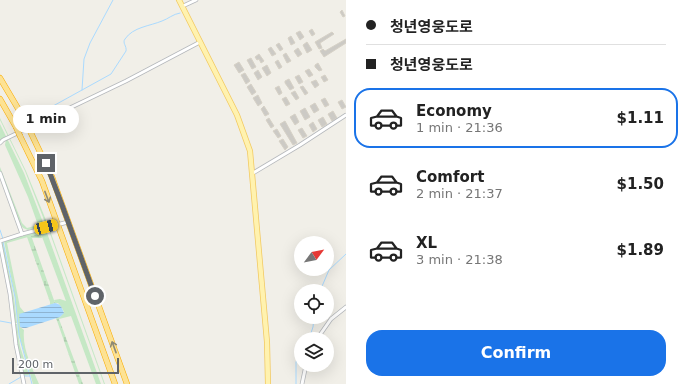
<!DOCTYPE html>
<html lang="en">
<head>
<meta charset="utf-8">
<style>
	:root { --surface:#fff; --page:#f6f6f6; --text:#222; --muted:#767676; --line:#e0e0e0; --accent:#1a73e8 }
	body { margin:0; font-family:"DejaVu Sans","Noto Sans KR",sans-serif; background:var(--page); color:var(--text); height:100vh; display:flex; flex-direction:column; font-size:15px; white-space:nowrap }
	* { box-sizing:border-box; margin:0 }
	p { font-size:13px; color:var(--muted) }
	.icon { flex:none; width:22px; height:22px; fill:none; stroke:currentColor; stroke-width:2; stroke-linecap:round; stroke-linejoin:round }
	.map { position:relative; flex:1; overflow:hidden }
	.details { display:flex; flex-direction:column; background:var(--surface); width:340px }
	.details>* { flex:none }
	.guide { display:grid; align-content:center; height:88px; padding:0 20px; background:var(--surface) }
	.needle { width:26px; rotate:58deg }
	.tools { position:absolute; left:294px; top:236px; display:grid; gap:8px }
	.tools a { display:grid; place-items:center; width:40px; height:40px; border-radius:50%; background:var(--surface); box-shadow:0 4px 16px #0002; font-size:20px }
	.scale { position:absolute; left:12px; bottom:10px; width:107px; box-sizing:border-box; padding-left:4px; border:2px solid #5f6368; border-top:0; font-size:11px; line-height:14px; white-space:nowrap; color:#5f6368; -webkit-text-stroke:3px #fff; paint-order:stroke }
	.end { position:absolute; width:18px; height:18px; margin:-9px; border:5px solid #5f6368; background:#fff; box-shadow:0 0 0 2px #fff }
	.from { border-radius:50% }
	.bubble { position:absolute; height:28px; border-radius:14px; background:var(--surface); box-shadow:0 4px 16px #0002; font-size:13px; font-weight:700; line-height:28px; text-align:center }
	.car { position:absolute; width:12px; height:24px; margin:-12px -6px; border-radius:5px; box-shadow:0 0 3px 1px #0007; background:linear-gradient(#f5c518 24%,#345 0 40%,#f5c518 0 76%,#345 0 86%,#f5c518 0) }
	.guide b { display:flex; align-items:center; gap:14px; height:38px; font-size:15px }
	.guide b+b { border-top:1px solid var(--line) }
	.guide i { width:10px; height:10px; background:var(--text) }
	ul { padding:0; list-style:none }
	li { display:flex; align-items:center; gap:12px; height:60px; margin:0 8px 6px; padding:0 12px; border:2px solid transparent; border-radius:16px }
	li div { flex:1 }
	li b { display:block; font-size:15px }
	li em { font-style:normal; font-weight:700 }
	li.selected { border-color:var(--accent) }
	li>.icon { width:36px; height:36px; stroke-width:1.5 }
	.button { display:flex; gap:8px; margin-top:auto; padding:8px 20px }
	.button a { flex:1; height:46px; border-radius:16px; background:var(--accent); color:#fff; font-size:16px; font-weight:700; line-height:46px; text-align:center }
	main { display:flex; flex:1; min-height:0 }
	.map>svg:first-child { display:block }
	.grass { fill:#c5e8c5 }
	.wetland { fill:url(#wetland-marsh) }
	.water { fill:url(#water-rules) }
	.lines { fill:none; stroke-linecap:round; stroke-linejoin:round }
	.stream { stroke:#aadaff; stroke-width:1 }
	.building { fill:#cccac5; stroke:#d6d1c6 }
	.street-casing { stroke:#b5b8bc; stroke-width:4.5 }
	.primary-casing { stroke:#f2c960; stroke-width:6 }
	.highway-casing { stroke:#f9ab00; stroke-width:6 }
	.street { stroke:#fff; stroke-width:3 }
	.primary { stroke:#fff2af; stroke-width:4.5 }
	.highway { stroke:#fde293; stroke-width:5 }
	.highway-bridge-casing { stroke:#f9ab00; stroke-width:6; stroke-linecap:butt }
	.highway-bridge { stroke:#fde293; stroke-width:5 }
	.oneway { stroke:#8e8975 }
	.route { stroke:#5f6368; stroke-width:5 }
</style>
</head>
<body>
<main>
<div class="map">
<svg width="346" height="384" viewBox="0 0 346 384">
	<defs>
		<pattern id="wetland-marsh" width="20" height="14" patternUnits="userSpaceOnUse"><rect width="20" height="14" fill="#c5e8c5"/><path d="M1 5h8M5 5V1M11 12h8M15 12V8" fill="none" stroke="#a3c0a4"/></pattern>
		<pattern id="water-rules" width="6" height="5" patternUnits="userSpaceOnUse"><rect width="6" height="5" fill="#aadaff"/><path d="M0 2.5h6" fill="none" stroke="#8eb4d2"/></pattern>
	</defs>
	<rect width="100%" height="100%" fill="#f1efe8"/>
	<g class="grass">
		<polygon points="0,118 26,171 48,225 46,225 25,171 0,120"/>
		<polygon points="0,124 24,173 44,225 42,226 28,230 23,228 20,224 0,171 0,167 22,223 27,228 38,225 28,197 5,145 6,139 0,141"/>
		<polygon points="48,228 49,228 52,236 105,384 104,384"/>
		<path d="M43,230H46L101,384H96L71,316L59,319L60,317L64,312L62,308L58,303H55L54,300L60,299L66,301L41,234L42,233L7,243L20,307L25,313L20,315V327L24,330C22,349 32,367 39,384H33L19,335L15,297L4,241Z"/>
		<polygon points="3,241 14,298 17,323 15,323 9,280 1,243"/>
		<polygon points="15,324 17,324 20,346 29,375 23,376 19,357"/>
	</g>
	<g class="wetland">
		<polygon points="43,233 41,234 42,238 32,238 55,303 50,305 50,302 27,237"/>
		<polygon points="60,317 59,319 83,384 79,384 56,318"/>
	</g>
	<path class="water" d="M55,303C61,304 62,308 64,313L60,317L26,328H23L20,327L19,314Z"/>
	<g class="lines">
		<g class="stream">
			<polyline points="82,90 84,59 90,43 113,0"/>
			<path d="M38,113L44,111L111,74L126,51C127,46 122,43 125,39C133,27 150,26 162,21C168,19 173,14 180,13"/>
			<polyline points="0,230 3,239"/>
			<polyline points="3,242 15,297 19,335 32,384"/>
			<polyline points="320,291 329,270 346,254"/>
			<polyline points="0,321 11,323"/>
			<polyline points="309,339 313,327 314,317"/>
			<polyline points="24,376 30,376"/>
			<polyline points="9,384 21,377"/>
			<polyline points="296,384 296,362 301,352"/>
		</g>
	</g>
	<g class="building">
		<polygon points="342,10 345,16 343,17 340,12"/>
		<polygon points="312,29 315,34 312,36 309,31"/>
		<polygon points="300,31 304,37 300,40 296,33"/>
		<polygon points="332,32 334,34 320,43 322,48 319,49 315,42"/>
		<polygon points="291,36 295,43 291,45 288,38"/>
		<polygon points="346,39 346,43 324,57 320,51 323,49 325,51"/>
		<polygon points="307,42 312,50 307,53 303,45"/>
		<polygon points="279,43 283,49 280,51 276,45"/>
		<polygon points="271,47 276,54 272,56 268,49"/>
		<polygon points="298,48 302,54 298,57 294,51"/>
		<polygon points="286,53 291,61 287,63 283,55"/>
		<polygon points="259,54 264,61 261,63 259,59 257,60 255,57"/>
		<polygon points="251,58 256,67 252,69 247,60"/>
		<polygon points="278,60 282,67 279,69 275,62"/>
		<polygon points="239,62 244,70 239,73 234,65"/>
		<polygon points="318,63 322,70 319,71 315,67 315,65"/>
		<polygon points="267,65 271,73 267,76 262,68"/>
		<polygon points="309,69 313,75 309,77 305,71"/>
		<polygon points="258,70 262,77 258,80 254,73"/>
		<polygon points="245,73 250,81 246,84 241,75"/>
		<polygon points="299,75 303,82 299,84 295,77"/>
		<polygon points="325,75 328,80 324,82 321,77"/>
		<polygon points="289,79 294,88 290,90 285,83 285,81"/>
		<polygon points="316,80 319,85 315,88 311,82"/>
		<polygon points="251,84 256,92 252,95 247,87"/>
		<polygon points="279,86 282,93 279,95 275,88"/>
		<polygon points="303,86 308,93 305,95 300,87"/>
		<polygon points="295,91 299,98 296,100 291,93"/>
		<polygon points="258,95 262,103 258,106 253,98"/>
		<polygon points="286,97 290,104 286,106 282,99"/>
		<polygon points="325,98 329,105 325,107 321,100"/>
		<polygon points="342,100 346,107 342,109 338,102"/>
		<polygon points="315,103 319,110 314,113 310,106"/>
		<polygon points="264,106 269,114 265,116 261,109"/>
		<polygon points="305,108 310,117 305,120 300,111"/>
		<polygon points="333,111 337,118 332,121 328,114"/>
		<polygon points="295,114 299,122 295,125 290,117"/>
		<polygon points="323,117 327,124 322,127 318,120"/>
		<polygon points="269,118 274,126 271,128 266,120"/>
		<polygon points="285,121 297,143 293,145 280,124"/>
		<polygon points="313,122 317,129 313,132 309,125"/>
		<polygon points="302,128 307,136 303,138 298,130"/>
		<polygon points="277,129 281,136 278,138 273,131"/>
		<polygon points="283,139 288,147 285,150 279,141"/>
	</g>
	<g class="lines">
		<defs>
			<g id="street">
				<polyline points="183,6 196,0"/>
				<polyline points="0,143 3,140 126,81 200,42"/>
				<polyline points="0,173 22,234"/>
				<polyline points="253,173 300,145 346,115"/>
				<polyline points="0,241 22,234 68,222"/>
				<polyline points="0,243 10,294 16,345 24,384"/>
				<polyline points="317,339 331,319 346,307"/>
				<polyline points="302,384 306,365"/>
			</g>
			<polyline id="primary" points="179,0 237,115 250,151 267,342 268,384"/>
			<g id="highway">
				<polyline points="0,78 26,122"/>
				<polyline points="0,99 16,127"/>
				<polyline points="30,131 52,177 127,384"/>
				<polyline points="20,136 42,181 115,384"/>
			</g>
		</defs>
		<use href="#street" class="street-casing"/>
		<use href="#primary" class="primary-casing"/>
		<use href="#highway" class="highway-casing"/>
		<use href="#street" class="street"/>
		<use href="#primary" class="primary"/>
		<use href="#highway" class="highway"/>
		<defs>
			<g id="highway-bridge">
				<polyline points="26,122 30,131"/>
				<polyline points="16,127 20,136"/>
			</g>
		</defs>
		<use href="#highway-bridge" class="highway-bridge-casing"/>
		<use href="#highway-bridge" class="highway-bridge"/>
	</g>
	<defs><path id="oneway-shaft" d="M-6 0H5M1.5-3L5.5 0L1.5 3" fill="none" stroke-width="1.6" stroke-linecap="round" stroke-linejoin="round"/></defs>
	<g class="oneway">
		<use href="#oneway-shaft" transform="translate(47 197) rotate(69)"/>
		<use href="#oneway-shaft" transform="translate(114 347) rotate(-110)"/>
	</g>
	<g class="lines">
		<polyline class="route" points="46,163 62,205 95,296"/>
	</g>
</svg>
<div class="tools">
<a><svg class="needle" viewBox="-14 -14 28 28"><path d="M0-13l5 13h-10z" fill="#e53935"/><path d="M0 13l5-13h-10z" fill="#767676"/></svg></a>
<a><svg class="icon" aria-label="locate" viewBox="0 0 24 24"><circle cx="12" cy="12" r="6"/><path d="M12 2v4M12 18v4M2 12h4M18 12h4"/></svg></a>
<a><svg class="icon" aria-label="layers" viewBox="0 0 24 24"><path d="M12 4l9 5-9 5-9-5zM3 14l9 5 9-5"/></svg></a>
</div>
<div class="scale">200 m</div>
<i class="end from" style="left:95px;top:296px"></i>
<i class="end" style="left:46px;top:163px"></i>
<div class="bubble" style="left:13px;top:105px;width:66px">1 min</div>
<i class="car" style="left:46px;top:227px;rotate:75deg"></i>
</div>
<section class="details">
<div class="guide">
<b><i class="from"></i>청년영웅도로</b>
<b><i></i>청년영웅도로</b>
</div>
<ul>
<li class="selected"><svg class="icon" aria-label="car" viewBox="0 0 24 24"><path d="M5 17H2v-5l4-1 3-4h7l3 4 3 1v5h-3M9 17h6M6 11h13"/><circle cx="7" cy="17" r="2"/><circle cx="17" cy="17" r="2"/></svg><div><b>Economy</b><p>1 min · 21:36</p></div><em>$1.11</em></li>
<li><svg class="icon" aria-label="car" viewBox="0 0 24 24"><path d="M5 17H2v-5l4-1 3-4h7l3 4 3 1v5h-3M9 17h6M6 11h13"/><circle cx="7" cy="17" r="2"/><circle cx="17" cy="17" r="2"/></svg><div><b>Comfort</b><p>2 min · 21:37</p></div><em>$1.50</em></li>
<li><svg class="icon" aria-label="car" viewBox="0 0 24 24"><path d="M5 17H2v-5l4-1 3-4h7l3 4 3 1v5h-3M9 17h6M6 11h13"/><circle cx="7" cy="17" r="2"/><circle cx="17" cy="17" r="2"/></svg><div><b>XL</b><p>3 min · 21:38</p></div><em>$1.89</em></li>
</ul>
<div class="button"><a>Confirm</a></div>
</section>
</main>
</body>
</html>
